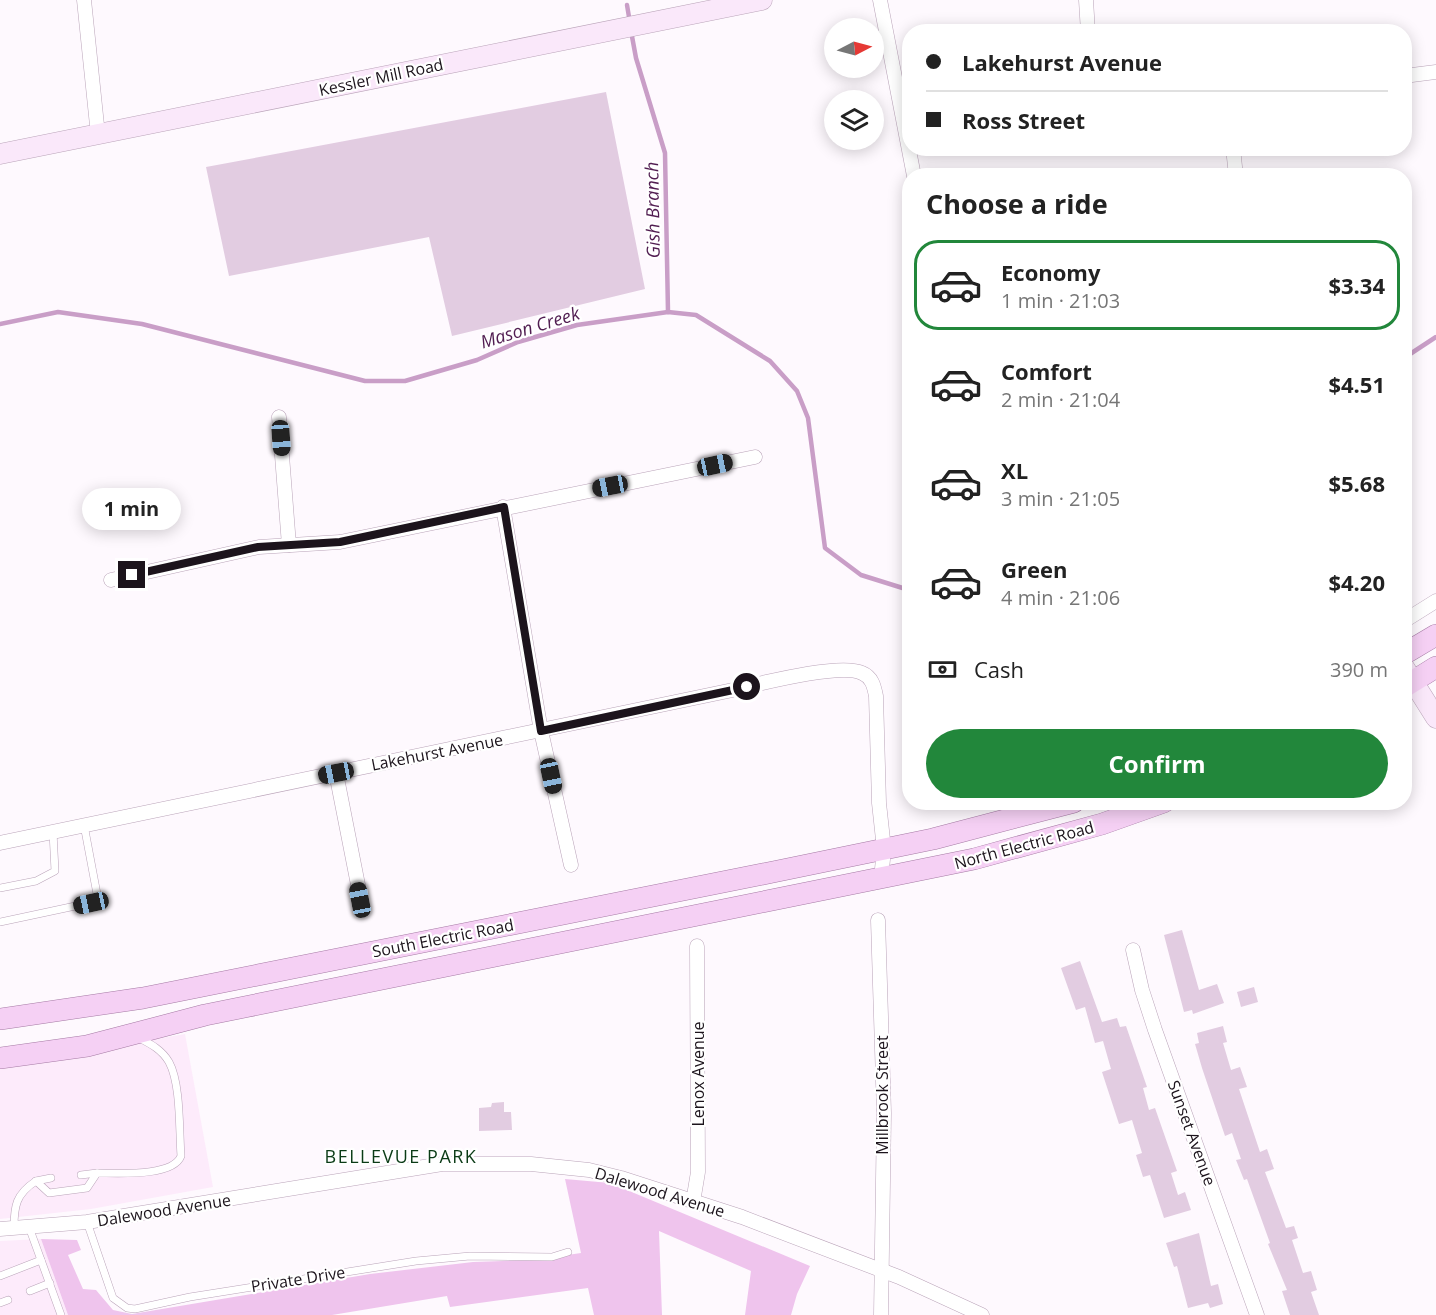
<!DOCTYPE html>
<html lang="en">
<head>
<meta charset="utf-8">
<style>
	:root { --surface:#fff; --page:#f2f2f2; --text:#222; --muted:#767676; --line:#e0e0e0; --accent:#22873b }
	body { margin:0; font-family:"Open Sans",sans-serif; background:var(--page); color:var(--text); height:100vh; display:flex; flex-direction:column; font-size:22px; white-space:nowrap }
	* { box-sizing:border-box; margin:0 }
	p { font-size:20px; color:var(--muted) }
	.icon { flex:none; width:33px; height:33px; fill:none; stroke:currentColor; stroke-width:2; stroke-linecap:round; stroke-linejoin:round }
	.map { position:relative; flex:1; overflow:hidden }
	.drawer { position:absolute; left:902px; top:168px; width:510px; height:642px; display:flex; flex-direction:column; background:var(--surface); border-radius:24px; box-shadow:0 3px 15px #0003 }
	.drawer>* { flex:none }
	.banner { position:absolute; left:902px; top:24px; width:510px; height:132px; border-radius:24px; box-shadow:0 3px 15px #0003; display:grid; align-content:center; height:132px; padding:0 24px; background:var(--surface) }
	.needle { width:39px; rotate:84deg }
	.fabs { position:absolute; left:824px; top:18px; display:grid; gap:12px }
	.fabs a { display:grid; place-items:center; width:60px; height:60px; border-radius:50%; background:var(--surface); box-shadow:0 3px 15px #0003; font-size:30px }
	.end { position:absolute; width:27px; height:27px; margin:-14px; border:8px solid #1c141c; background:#fff; box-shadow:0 0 0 3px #fff }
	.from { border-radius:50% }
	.bubble { position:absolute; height:42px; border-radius:21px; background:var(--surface); box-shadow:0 3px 15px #0003; font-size:20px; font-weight:700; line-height:42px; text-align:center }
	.car { position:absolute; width:18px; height:36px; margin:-18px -9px; border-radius:8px; box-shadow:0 0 4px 2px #0007; background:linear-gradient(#222 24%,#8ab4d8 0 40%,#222 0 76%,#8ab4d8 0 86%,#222 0) }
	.banner b { display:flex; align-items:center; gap:21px; height:57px; font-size:22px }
	.banner b+b { border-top:2px solid var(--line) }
	.banner i { width:15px; height:15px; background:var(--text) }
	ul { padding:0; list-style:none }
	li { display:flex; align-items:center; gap:18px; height:90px; margin:0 12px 9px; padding:0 12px; border:3px solid transparent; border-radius:24px }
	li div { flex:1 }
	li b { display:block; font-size:22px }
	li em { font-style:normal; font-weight:700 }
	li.current { border-color:var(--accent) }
	li>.icon { width:54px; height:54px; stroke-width:1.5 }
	h2 { padding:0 24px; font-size:27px; line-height:72px }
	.pay { display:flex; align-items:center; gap:15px; height:66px; padding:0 24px; font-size:22px }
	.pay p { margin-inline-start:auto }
	.primary-button { display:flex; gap:12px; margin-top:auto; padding:12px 24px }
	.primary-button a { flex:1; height:69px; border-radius:36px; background:var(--accent); color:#fff; font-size:24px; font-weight:700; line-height:69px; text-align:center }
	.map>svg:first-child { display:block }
	.built { fill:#fdebfb }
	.green { fill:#efc4ed }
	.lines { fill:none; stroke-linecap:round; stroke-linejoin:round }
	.stream { stroke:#c99ec7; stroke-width:4.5 }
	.building { fill:#e2cce1 }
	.lane-casing { stroke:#baa4b9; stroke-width:8 }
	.street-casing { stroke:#baa4b9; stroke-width:15 }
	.secondary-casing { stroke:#baa4b9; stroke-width:21 }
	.primary-casing { stroke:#a57aa4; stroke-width:22 }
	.lane { stroke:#fff; stroke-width:7 }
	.street { stroke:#fff; stroke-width:14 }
	.secondary { stroke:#fae8fa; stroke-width:20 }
	.primary { stroke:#f5d0f4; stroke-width:21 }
	.route { stroke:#1c141c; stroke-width:8 }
	.labels { text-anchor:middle; stroke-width:4.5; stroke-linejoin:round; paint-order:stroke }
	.street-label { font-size:16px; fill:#1c141c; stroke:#fff }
	.water-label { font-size:18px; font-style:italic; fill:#511d51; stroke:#fff }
	.neighbourhood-label { font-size:18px; letter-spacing:1.5px; fill:#0b3b16; stroke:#fff }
</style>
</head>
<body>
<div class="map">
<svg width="1436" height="1315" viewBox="0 0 1436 1315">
	<rect width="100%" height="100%" fill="#fef9fe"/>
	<g class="built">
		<polygon points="185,1034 213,1187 91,1209 0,1219 0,1066"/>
		<polygon points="41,1239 68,1315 0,1315 0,1241"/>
	</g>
	<polygon class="green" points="565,1179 610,1183 810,1266 797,1294 791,1315 745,1315 751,1271 659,1231 662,1315 594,1315 588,1288 450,1307 447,1296 332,1315 68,1315 41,1239 77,1240 81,1250 68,1255 83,1289 96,1290 113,1310 132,1314 370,1274 473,1262 533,1260 581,1253"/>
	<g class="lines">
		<g class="stream">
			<polyline points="627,5 630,23"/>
			<polyline points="631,31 636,58 665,153 668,312"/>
			<polyline points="0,324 58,312 142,324 365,381 405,381 477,360 518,342 577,325 668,312 696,315 770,361 797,391 808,418 825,548 861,575 909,590"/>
			<polyline points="1404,358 1436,337"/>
		</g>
	</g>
	<g class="building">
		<polygon points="606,92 645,289 452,336 429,237 229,276 206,167"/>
		<polygon points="1182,930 1199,990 1217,984 1224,1003 1193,1014 1192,1010 1184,1012 1164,935"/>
		<polygon points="1080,961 1102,1022 1117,1018 1120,1027 1126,1026 1147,1087 1143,1088 1149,1110 1155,1108 1177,1171 1171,1173 1178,1195 1185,1192 1191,1210 1164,1218 1150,1175 1143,1177 1136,1155 1142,1153 1132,1120 1119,1124 1102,1072 1111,1069 1103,1041 1095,1043 1085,1007 1076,1010 1061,968"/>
		<polygon points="1254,987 1258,1002 1241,1007 1237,992"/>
		<polygon points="1223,1026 1227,1042 1223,1043 1231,1070 1240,1067 1247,1087 1239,1089 1260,1152 1267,1149 1274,1169 1265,1172 1286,1228 1294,1226 1298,1238 1292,1240 1303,1273 1311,1271 1317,1290 1311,1292 1319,1315 1290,1315 1282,1291 1287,1290 1268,1244 1270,1243 1247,1179 1244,1180 1236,1160 1241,1159 1232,1133 1225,1136 1202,1068 1195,1044 1199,1043 1197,1033"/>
		<polygon points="504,1102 504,1112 511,1112 512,1130 479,1131 479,1108 491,1107 492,1103"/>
		<polygon points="1199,1233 1211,1286 1218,1284 1223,1304 1210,1308 1208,1303 1188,1308 1177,1266 1174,1267 1166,1243"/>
	</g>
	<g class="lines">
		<defs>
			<g id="lane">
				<polyline points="0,888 36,881 55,871 53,832"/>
				<polyline points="0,922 94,902 97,894 84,825"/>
				<polyline points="81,1175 97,1173"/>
				<polyline points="36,1181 51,1178"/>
				<polyline points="87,1222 113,1298 127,1308 135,1309 190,1297 416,1261 470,1256 552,1257 568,1252"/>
				<polyline points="29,1227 61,1315"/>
				<path d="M14,1228C14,1206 16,1194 36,1181L49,1193L87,1188L97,1173C118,1173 173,1177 181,1156C179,1130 181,1084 169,1062C162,1050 151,1044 139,1038"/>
				<polyline points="0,1276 41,1260"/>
				<polyline points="30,1291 50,1283"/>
				<polyline points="0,1303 8,1300"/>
			</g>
			<g id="street">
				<polyline points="84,0 98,135"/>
				<polyline points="880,0 914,176"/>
				<polyline points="1086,0 1088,32"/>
				<polyline points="1404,76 1436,72"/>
				<polyline points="1233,148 1236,176"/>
				<polyline points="279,417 289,545"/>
				<polyline points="503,507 541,731 571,865"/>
				<polyline points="111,580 259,547 340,542 755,457"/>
				<polyline points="1404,621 1436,601"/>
				<polyline points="336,773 361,900"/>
				<path d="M0,843L728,691C755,685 840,662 862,673C872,677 874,686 876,696L879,803L884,849L881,879"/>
				<polyline points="878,920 884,1113 881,1315"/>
				<polyline points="1133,950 1142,990 1155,1030 1257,1315"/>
				<polyline points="693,1202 698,1172 697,946"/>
				<polyline points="0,1229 87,1222 442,1164 531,1164 589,1170 621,1178 742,1217 899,1277 982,1315"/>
			</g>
			<g id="secondary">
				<polyline points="0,154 762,0"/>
				<polyline points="1404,667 1436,718"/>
			</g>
			<g id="primary">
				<polyline points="1404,654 1436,635"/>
				<polyline points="1404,687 1436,667"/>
				<polyline points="0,1019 143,998 773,872 933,839 1074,802"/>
				<polyline points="0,1058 87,1046 205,1015 974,859 1102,824 1164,802"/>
			</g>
		</defs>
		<use href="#lane" class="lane-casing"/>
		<use href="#street" class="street-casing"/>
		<use href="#secondary" class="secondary-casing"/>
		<use href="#primary" class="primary-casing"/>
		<use href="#lane" class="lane"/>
		<use href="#street" class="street"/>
		<use href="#secondary" class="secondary"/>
		<use href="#primary" class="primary"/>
	</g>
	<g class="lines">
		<polyline class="route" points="132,575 258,547 340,542 504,507 541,731 747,687"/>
	</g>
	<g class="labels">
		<g class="street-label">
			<text transform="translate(381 77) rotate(-12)" y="6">Kessler Mill Road</text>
			<text transform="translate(437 752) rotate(-11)" y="6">Lakehurst Avenue</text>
			<text transform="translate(1024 845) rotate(-15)" y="6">North Electric Road</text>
			<text transform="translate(443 938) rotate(-11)" y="6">South Electric Road</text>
			<text transform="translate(698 1074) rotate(-90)" y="6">Lenox Avenue</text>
			<text transform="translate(882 1095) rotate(-90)" y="6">Millbrook Street</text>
			<text transform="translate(1192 1133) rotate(70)" y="6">Sunset Avenue</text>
			<text transform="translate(660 1192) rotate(17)" y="6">Dalewood Avenue</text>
			<text transform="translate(164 1210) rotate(-9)" y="6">Dalewood Avenue</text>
			<text transform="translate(298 1279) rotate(-9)" y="6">Private Drive</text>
		</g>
		<g class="water-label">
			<text transform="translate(653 210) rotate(-91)" y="6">Gish Branch</text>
			<text transform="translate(530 328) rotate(-17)" y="6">Mason Creek</text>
		</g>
		<g class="neighbourhood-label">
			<text x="401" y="1163">BELLEVUE PARK</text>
		</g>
	</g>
</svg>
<div class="fabs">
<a><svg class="needle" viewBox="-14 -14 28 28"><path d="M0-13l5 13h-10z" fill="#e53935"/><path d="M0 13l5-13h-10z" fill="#767676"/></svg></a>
<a><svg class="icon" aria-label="layers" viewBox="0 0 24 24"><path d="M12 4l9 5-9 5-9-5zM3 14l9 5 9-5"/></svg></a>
</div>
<i class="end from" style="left:747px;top:687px"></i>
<i class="end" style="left:132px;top:575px"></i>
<div class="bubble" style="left:82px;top:488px;width:99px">1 min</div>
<i class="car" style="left:281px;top:438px;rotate:176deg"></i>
<i class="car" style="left:715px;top:465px;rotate:78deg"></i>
<i class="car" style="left:610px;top:486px;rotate:259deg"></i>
<i class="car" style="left:336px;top:773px;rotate:259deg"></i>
<i class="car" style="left:551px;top:776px;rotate:168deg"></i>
<i class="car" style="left:360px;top:900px;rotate:349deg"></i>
<i class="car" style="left:91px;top:903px;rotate:258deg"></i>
<div class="banner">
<b><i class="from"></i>Lakehurst Avenue</b>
<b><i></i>Ross Street</b>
</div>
<section class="drawer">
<h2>Choose a ride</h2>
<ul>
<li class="current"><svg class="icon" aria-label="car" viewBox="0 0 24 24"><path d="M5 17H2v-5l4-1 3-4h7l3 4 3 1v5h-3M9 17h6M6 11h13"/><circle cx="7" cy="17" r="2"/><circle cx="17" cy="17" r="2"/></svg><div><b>Economy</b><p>1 min · 21:03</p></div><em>$3.34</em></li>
<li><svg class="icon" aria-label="car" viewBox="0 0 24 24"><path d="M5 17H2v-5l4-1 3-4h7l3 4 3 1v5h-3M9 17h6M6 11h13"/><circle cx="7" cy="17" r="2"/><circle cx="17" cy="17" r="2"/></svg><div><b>Comfort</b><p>2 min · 21:04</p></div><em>$4.51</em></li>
<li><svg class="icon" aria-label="car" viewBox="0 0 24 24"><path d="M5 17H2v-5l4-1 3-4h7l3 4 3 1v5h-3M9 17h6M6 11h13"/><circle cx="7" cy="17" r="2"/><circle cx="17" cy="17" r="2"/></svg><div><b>XL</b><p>3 min · 21:05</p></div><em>$5.68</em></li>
<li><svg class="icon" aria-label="car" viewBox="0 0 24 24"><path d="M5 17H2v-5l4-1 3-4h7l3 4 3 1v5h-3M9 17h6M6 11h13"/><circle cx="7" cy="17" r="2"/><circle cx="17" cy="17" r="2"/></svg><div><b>Green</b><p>4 min · 21:06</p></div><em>$4.20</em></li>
</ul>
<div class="pay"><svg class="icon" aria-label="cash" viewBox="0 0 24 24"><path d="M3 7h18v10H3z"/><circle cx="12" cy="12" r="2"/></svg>Cash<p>390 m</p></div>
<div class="primary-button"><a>Confirm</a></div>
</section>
</div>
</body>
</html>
